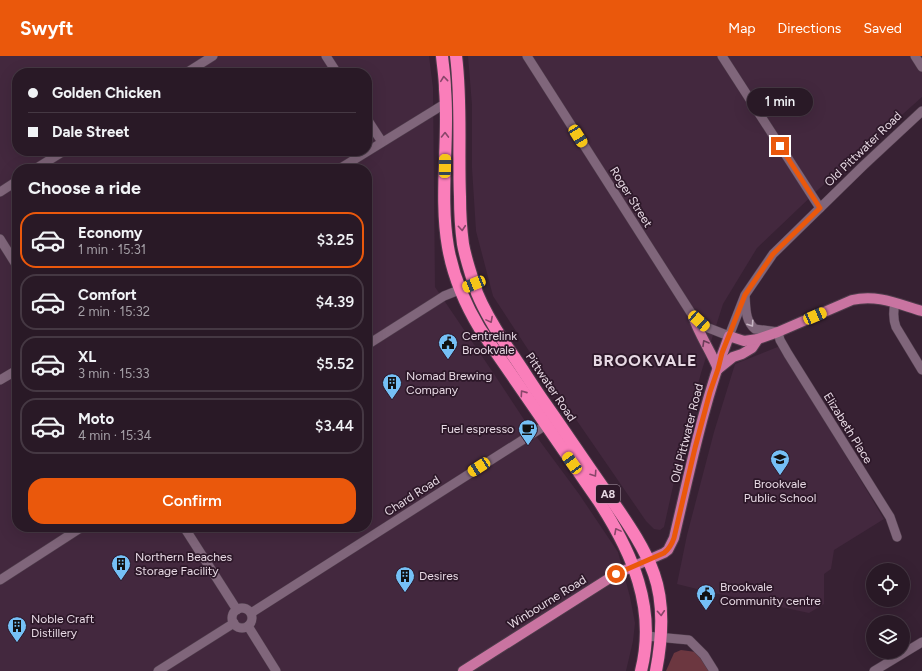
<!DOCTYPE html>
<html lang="en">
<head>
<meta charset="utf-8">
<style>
	:root { --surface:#291926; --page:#31222e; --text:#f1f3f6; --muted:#a5a0a7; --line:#453843; --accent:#ea580c }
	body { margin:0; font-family:Figtree,sans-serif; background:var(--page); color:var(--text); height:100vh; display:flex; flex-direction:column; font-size:15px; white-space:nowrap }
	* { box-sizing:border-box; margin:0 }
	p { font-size:13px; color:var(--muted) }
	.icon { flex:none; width:22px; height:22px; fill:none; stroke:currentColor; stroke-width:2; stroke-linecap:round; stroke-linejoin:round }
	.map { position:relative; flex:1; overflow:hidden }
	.sheet { position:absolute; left:12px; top:108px; width:360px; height:368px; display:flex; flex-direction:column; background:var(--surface); border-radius:16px; box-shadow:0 4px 16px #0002,0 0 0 1px var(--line) }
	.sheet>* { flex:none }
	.top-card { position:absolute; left:12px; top:12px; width:360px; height:88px; border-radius:16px; box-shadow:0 4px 16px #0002,0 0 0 1px var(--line); display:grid; align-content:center; height:88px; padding:0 16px; background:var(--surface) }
	.controls { position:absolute; left:866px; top:507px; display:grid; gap:8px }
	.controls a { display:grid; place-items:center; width:44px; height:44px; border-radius:50%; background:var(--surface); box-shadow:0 4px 16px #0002,0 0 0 1px var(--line); font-size:20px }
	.end { position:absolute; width:18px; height:18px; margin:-9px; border:5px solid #ea580c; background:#fff; box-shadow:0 0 0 2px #fff }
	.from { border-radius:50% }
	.bubble { position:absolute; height:28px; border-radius:14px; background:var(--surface); box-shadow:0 4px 16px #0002,0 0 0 1px var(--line); font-size:13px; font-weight:600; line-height:28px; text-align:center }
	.car { position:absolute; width:12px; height:24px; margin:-12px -6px; border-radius:5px; box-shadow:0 0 3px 1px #0007; background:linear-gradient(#f5c518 24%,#345 0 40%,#f5c518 0 76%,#345 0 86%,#f5c518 0) }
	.top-card b { display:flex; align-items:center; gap:14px; height:38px; font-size:15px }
	.top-card b+b { border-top:1px solid var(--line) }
	.top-card i { width:10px; height:10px; background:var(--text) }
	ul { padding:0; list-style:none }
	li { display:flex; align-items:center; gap:12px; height:56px; margin:0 8px 6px; padding:0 8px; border:2px solid var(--line); border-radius:16px }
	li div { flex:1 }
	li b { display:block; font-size:15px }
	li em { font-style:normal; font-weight:600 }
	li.current { border-color:var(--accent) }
	li>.icon { width:36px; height:36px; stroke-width:1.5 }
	h2 { padding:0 16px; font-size:18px; line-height:48px }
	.button { display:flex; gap:8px; margin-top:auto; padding:8px 16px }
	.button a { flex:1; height:46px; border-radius:16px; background:var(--accent); color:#fff; font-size:16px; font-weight:600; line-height:46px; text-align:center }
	header { display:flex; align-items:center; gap:24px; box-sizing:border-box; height:56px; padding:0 20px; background:var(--accent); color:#fff }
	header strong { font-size:19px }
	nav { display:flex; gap:22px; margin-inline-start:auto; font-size:14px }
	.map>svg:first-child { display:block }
	.built { fill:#43283e; fill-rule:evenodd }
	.green { fill:#6c3740 }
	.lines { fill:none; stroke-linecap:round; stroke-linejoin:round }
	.minor-casing { stroke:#4e3c4b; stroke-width:10 }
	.major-casing { stroke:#4e3c4b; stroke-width:12 }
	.highway-casing { stroke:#4e3c4b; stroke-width:14 }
	.minor { stroke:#80667b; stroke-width:9 }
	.major { stroke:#c974a1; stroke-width:10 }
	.highway { stroke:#fa7eba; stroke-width:12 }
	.oneway { stroke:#89466a }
	.oneway2 { stroke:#c8b6c4 }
	.oneway3 { stroke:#6b3d59 }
	.route { stroke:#ea580c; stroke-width:5 }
	.labels { text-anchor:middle; stroke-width:3.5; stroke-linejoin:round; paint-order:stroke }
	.shield { fill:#2d1829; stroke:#af9fac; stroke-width:1 }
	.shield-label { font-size:11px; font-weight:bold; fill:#e7d9e4 }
	.street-label { font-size:12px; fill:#e7d9e4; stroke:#2d1829 }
	.poi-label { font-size:12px; fill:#e7d9e4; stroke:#2d1829; text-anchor:start }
	.district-label { font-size:16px; font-weight:bold; letter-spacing:1px; fill:#e7d9e4; stroke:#2d1829 }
</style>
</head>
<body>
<header>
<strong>Swyft</strong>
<nav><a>Map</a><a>Directions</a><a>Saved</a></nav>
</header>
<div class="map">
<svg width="922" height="615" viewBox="0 0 922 615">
	<rect width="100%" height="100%" fill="#372133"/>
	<g class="built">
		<path d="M0,0H429L433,32L435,231L494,318L525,365L579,438L618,496L630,541L635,567L633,585L626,615H0ZM17,17H367V95H17ZM17,113H367V471H17Z"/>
		<polygon points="468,0 922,0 922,41 821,131 757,192 723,248 701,317 683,385 664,471 660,474 654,473 646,465 531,298 493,240 476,175 472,112 472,49"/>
		<polygon points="780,290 884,463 834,494 831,513 824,518 824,548 809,557 705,535 677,528 687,479 714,376 735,308"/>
	</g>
	<polygon class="green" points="681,594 696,596 710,615 666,615 674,597"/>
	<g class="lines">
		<defs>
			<g id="minor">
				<polyline points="326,0 337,17"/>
				<polyline points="527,0 693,260 706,271 729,280 745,239 773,198 864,109 922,55"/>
				<polyline points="722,0 820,152"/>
				<polyline points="915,0 922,11"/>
				<polyline points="186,17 213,0"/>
				<polyline points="367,63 382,86"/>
				<polyline points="35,113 64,95"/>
				<polyline points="339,113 446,47"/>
				<polyline points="0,136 17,125"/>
				<polyline points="0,183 17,210"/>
				<path d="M745,240C746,252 745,265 755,273L778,276L780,284L788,298L890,461L897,481"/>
				<path d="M895,247C893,256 893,263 896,271L922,314"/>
				<polyline points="367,289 444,240 474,228"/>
				<polyline points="0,324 17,314"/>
				<polyline points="184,471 237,554"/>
				<polyline points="0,524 82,471"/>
				<circle cx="242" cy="562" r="10"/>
				<polyline points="251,557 546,369"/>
				<polyline points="248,570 276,615"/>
				<polyline points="646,580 689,584 704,599 714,615"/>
				<polyline points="158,615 234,567"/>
				<polyline points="874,615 922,586"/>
			</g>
			<g id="major">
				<path d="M693,260C699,279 711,295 718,313"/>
				<polyline points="718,313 733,301 742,298 752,292 758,283"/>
				<path d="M463,615L616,518L664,497L668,494L674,482C690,414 704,345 729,280L744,285L758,283L778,276L852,244C877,238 898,248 922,255"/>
			</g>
			<g id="highway">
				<path d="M442,0C443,11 445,22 445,33C447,56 446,80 445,103C444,132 443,163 448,191C453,220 465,248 480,273L598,444C632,496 657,552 641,615"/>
				<path d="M456,0C462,47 458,94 460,141C460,157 461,173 463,188C466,205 472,221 477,237C486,259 499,279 512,298C523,314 533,330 544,346C566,377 587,409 609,440C626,465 644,490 654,518C665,549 662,584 656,615"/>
			</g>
		</defs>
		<use href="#minor" class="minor-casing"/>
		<use href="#major" class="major-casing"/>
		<use href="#highway" class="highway-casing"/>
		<use href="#minor" class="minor"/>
		<use href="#major" class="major"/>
		<use href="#highway" class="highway"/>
	</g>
	<defs><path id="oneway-chevron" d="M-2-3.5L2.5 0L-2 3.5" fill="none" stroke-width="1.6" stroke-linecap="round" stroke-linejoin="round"/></defs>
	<g class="oneway">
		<use href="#oneway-chevron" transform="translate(444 23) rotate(-96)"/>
		<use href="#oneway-chevron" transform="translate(445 79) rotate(-89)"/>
		<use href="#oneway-chevron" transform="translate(462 172) rotate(85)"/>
		<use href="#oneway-chevron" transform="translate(490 264) rotate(62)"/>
		<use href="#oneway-chevron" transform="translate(523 337) rotate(-125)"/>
		<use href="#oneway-chevron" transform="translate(594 418) rotate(56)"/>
		<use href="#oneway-chevron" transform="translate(617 475) rotate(-118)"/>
		<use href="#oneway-chevron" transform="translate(661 557) rotate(86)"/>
	</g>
	<use class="oneway2" href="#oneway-chevron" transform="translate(751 268) rotate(56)"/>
	<use class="oneway3" href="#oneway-chevron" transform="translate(705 287) rotate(-120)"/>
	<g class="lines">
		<path class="route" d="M616,518L664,497C669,493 672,488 674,482L695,392L710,336L718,313L722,297L741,249L745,239L773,198L820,152L780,90"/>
	</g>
	<defs>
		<symbol id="civic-pin" viewBox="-11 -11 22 30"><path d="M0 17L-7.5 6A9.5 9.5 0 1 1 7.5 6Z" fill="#75c0f6" stroke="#2d1829"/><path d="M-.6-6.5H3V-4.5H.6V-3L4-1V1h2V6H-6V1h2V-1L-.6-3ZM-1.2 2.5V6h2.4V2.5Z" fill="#111"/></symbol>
		<symbol id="building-pin" viewBox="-11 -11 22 30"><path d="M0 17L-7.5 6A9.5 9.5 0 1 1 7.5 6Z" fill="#75c0f6" stroke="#2d1829"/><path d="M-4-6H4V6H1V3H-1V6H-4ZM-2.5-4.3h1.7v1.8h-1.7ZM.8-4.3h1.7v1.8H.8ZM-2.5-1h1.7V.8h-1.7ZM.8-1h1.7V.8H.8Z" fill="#111"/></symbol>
		<symbol id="cafe-pin" viewBox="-11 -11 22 30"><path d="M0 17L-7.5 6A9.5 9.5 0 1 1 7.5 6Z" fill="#75c0f6" stroke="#2d1829"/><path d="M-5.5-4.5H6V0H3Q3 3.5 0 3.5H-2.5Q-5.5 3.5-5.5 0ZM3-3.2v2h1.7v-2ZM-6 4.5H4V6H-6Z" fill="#111"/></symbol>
		<symbol id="school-pin" viewBox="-11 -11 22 30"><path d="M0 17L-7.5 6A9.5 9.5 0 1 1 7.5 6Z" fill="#75c0f6" stroke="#2d1829"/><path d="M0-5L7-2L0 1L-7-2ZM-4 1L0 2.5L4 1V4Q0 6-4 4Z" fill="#111"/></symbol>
	</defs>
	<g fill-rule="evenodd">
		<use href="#civic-pin" x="437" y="276" width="22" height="30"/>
		<use href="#building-pin" x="381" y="316" width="22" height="30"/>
		<use href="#cafe-pin" x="517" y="362" width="22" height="30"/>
		<use href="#school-pin" x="769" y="392" width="22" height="30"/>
		<use href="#building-pin" x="110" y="497" width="22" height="30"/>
		<use href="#building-pin" x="394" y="509" width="22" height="30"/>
		<use href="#civic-pin" x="695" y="527" width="22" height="30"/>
		<use href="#building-pin" x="6" y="559" width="22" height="30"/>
	</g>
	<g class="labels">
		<rect class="shield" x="596" y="429" width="24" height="18" rx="3"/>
		<g class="shield-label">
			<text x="608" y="442">A8</text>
		</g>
		<g class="street-label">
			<text transform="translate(863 93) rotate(-44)" y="4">Old Pittwater Road</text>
			<text transform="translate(631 141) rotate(58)" y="4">Roger Street</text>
			<text transform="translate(551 331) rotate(56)" y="4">Pittwater Road</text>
			<text transform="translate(848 372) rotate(58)" y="4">Elizabeth Place</text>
			<text transform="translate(687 377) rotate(-76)" y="4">Old Pittwater Road</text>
			<text transform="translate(412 440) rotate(-33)" y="4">Chard Road</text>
			<text transform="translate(547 546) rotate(-32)" y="4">Winbourne Road</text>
		</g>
		<g class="poi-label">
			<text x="462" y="284">Centrelink<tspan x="462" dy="14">Brookvale</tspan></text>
			<text x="406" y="324">Nomad Brewing<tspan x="406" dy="14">Company</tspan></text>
			<text x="514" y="377" text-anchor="end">Fuel espresso</text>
			<text x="780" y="432" text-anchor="middle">Brookvale<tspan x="780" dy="14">Public School</tspan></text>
			<text x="135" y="505">Northern Beaches<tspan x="135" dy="14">Storage Facility</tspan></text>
			<text x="419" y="524">Desires</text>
			<text x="720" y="535">Brookvale<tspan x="720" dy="14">Community centre</tspan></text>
			<text x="31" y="567">Noble Craft<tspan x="31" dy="14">Distillery</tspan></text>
		</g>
		<g class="district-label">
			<text x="645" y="310">BROOKVALE</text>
		</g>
	</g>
</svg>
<div class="controls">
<a><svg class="icon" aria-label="locate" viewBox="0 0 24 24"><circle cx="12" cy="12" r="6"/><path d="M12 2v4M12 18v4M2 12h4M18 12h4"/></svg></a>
<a><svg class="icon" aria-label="layers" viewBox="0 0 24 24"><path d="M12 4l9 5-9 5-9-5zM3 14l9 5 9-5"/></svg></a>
</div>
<i class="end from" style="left:616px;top:518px"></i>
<i class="end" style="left:780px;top:90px"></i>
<div class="bubble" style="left:747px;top:32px;width:66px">1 min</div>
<i class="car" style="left:578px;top:80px;rotate:148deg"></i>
<i class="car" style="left:445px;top:110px;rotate:1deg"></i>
<i class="car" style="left:474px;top:228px;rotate:248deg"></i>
<i class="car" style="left:815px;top:260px;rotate:67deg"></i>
<i class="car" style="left:699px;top:265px;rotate:132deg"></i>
<i class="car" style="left:572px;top:407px;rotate:324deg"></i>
<i class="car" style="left:479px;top:411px;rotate:237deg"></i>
<div class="top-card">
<b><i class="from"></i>Golden Chicken</b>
<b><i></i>Dale Street</b>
</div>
<section class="sheet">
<h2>Choose a ride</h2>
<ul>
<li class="current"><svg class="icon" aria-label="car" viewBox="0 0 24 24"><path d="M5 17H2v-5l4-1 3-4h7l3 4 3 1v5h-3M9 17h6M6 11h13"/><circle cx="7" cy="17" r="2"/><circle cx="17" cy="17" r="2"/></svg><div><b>Economy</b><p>1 min · 15:31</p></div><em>$3.25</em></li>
<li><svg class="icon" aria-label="car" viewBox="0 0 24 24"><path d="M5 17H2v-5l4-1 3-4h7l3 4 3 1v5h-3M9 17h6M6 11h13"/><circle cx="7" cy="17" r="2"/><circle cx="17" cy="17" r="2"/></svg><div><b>Comfort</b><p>2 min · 15:32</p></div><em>$4.39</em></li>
<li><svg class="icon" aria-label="car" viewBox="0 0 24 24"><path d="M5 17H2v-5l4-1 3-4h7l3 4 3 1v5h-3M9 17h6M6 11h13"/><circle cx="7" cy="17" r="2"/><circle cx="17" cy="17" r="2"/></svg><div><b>XL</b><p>3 min · 15:33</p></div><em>$5.52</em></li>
<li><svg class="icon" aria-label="car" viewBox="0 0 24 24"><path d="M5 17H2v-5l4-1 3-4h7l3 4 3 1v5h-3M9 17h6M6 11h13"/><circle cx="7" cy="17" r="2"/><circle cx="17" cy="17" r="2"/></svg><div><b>Moto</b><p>4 min · 15:34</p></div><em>$3.44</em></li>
</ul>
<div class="button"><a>Confirm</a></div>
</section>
</div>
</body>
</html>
